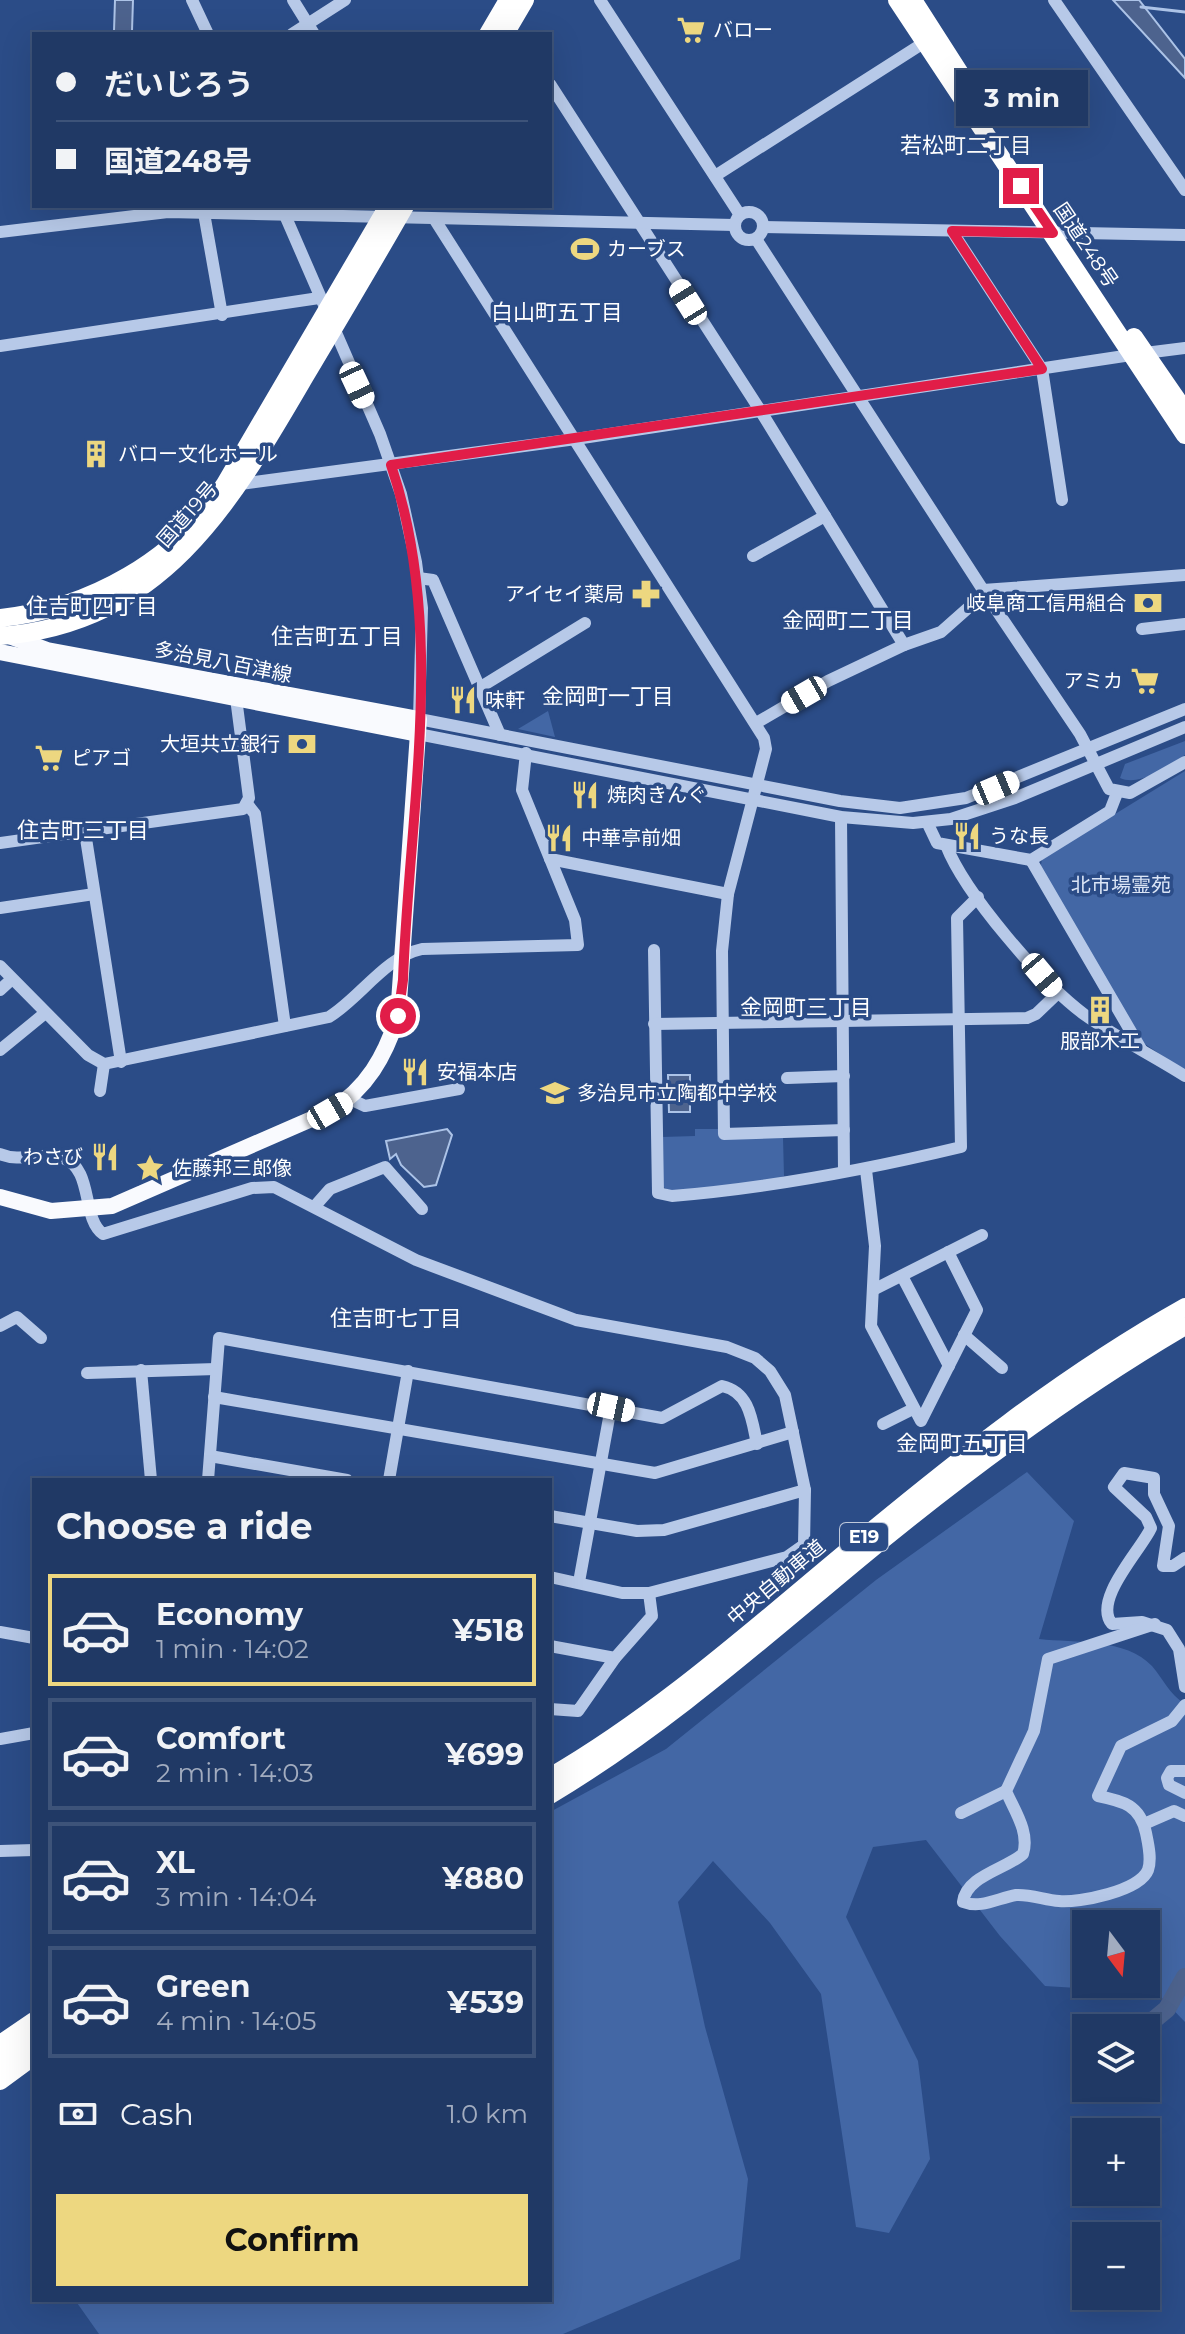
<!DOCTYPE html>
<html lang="en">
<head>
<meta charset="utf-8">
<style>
	:root { --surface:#203965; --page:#2d446e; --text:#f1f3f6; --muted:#a2acbf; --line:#3d5379; --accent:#edd780 }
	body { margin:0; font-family:Montserrat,"Noto Sans JP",sans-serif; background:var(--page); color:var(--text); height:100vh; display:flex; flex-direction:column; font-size:30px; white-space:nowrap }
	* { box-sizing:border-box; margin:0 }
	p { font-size:26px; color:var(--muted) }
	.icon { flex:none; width:44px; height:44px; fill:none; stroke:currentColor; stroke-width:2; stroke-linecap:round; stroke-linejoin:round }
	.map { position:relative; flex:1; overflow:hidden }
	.panel { position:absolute; left:32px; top:1478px; width:520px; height:824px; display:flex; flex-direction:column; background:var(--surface); border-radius:0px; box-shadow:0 8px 32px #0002,0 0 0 2px var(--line) }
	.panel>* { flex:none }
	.banner { position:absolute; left:32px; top:32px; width:520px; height:176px; border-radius:0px; box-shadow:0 8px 32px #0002,0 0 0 2px var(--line); display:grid; align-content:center; height:176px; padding:0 24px; background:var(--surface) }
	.needle { width:52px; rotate:164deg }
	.fabs { position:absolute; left:1072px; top:1910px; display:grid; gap:16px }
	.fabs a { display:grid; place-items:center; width:88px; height:88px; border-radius:0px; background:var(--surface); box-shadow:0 8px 32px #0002,0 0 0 2px var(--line); font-size:40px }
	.end { position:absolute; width:36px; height:36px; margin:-18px; border:10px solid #e11d48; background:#fff; box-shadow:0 0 0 4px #fff }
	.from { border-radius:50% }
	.bubble { position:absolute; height:56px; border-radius:0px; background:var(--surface); box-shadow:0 8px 32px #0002,0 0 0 2px var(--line); font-size:26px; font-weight:700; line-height:56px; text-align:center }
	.car { position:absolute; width:24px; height:48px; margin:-24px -12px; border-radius:10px; box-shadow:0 0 6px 2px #0007; background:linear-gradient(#fff 24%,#345 0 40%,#fff 0 76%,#345 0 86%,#fff 0) }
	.banner b { display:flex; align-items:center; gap:28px; height:76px; font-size:30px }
	.banner b+b { border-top:2px solid var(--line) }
	.banner i { width:20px; height:20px; background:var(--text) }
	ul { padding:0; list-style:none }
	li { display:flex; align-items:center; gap:24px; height:112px; margin:0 16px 12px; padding:0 8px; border:4px solid var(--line); border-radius:0px }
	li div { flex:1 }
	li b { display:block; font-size:30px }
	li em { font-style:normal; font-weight:700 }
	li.selected { border-color:var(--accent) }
	li>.icon { width:72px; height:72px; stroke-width:1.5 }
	h2 { padding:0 24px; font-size:36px; line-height:96px }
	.pay { display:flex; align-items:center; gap:20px; height:88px; padding:0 24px; font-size:30px }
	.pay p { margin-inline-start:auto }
	.primary-button { display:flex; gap:16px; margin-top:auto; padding:16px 24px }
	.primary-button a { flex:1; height:92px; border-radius:0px; background:var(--accent); color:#111; font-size:32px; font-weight:700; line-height:92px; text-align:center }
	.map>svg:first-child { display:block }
	.green { fill:#4367a5; fill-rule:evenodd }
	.water { fill:#4d638e; stroke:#acc3e7; stroke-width:2 }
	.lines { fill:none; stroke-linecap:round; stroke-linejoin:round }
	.stream { stroke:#acc3e7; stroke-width:3 }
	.river { stroke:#4d638e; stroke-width:18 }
	.minor { stroke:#b7c9e8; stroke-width:12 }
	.major { stroke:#f9fafe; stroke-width:16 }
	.highway { stroke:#fff; stroke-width:18 }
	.route { stroke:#e11d48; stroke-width:10 }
	.labels { text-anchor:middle; stroke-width:7; stroke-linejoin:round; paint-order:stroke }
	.shield { fill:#2b4c87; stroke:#bfc9db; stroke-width:2 }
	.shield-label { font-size:18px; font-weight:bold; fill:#fff }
	.poi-label { font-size:20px; fill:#fff; stroke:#2b4c87; text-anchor:start }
	.street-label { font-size:20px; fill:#fff; stroke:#2b4c87 }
	.park-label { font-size:20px; fill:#dbe5f6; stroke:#2b4c87 }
	.neighbourhood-label { font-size:22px; fill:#fff; stroke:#2b4c87 }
</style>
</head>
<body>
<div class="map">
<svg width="1185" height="2334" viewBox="0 0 1185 2334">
	<rect width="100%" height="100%" fill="#2b4c87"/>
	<g class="green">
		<polygon points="548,711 555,737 518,729"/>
		<path d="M1185,741V755C1168,766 1140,787 1120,778L1125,764Z"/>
		<polygon points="1185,771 1185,1071 1136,1038 1040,871 1042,859"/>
		<polygon points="695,1129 720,1129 720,1139 783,1138 784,1176 755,1185 671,1191 663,1187 662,1137 695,1136"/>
		<path d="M1027,1472L1074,1521L1039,1639C1075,1643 1126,1638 1152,1666C1164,1680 1169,1694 1185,1704V2022L1157,1993L1045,1986L1000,1936L926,1840L873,1847L846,1917L918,2061L930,2159L889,2233L856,2227L821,1994L770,1923L713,1861L678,1902L705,2027L748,2179L740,2259L563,2334H99L75,2300H550V1812L666,1749L876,1580ZM1086,1924H1146V1984H1086Z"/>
	</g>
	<g class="water">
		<polygon points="115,0 133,0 132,31 114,31"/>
		<polygon points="1113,0 1139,0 1185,59 1185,78"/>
		<polygon points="668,1075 690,1075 690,1112 669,1112"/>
		<polygon points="447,1129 452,1135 436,1185 424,1187 401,1165 396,1154 390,1159 386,1141"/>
	</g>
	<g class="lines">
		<polyline class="stream" points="1141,7 1185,12"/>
		<polyline class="river" points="1144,2028 1167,2009 1185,1977"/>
		<g class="minor">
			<polyline points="192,0 208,34"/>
			<polyline points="293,0 314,34"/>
			<polyline points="600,0 740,215"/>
			<polyline points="1054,0 1185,190"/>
			<polyline points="292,34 345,0"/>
			<polyline points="550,84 760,410 904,645 828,681 758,722"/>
			<polyline points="715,176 925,42"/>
			<polyline points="281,206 380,434 401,494 416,562 422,608 419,719 840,801 900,808 966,798 1185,709"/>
			<circle cx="749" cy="226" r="14"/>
			<polyline points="204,213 222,315"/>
			<polyline points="435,220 764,738 766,749 728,894 722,951 724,1134 844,1130"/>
			<polyline points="763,227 1185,235"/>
			<polyline points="952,231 1042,369 1062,500"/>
			<polyline points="0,232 168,212 734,225"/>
			<polyline points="756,239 985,593 1080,734 1109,789 1130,793 1185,762"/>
			<polyline points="0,346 319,298"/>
			<polyline points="1145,353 1185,348"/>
			<polyline points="240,484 576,439 1131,355"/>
			<polyline points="753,556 825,516"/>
			<polyline points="418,578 433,580 500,735"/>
			<polyline points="983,590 1185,575"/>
			<polyline points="1142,629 1185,624"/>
			<polyline points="904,645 941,632 985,593"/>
			<polyline points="479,688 585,623"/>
			<polyline points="418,734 841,817 913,823 951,819 1015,798 1185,727"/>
			<polyline points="248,805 255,814 285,1026"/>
			<polyline points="841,817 844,1171"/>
			<polyline points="927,822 937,843 1031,860 1110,811 1117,793"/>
			<polyline points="85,832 121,1062"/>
			<polyline points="0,843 243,809 249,798 236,698"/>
			<path d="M946,845C965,894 1043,984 1085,1015C1117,1038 1152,1055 1185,1076"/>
			<polyline points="550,859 728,894"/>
			<polyline points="1031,860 1141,1049"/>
			<polyline points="0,908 94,894"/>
			<path d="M654,950L658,1193L672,1196C770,1188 865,1170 961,1147L957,918L978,897"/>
			<path d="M0,966L88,1055L104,1064L329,1017C361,997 385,957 422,949L578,945L575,920L522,790L526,753"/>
			<polyline points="0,990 12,979"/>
			<polyline points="654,1024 1027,1018 1036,1014 1058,993"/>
			<polyline points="0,1050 44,1014"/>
			<polyline points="787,1078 844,1076"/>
			<polyline points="100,1091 104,1064"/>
			<polyline points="350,1099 365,1106 459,1089"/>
			<path d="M0,1154C21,1163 43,1151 63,1158C94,1169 81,1218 103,1234L252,1188L274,1187L416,1260L576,1320L727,1347L755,1358L770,1371L785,1395L805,1490L804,1545L787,1557L649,1593H622L550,1577"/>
			<polyline points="866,1170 875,1246 871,1326 921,1421 977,1310 948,1252"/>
			<polyline points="315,1206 330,1189 385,1167 422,1209"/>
			<polyline points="902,1276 949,1366"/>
			<polyline points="875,1289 982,1235"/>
			<polyline points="0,1326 17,1317 41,1338"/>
			<polyline points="964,1335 1002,1368"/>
			<polyline points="141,1370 151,1480"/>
			<polyline points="87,1373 216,1369"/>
			<polyline points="214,1397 655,1473 793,1432"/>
			<polyline points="883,1424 913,1409"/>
			<polyline points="210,1456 347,1480"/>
			<path d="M208,1480L219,1338L662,1418L722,1386C750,1392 752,1421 757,1444"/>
			<polyline points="389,1480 408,1371"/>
			<polyline points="550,1516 637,1531 664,1530 805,1490"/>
			<path d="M1185,1558L1173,1566H1163L1169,1526L1154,1494V1478L1124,1473L1114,1487L1146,1517L1151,1528C1141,1550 1092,1600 1112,1624L1142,1622L1167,1630L1179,1649L1185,1687"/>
			<polyline points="579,1582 611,1407"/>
			<path d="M1155,1624L1048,1659L1034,1731L1006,1791C1014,1810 1030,1832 1023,1854C1006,1869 966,1876 963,1902C981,1909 998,1898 1016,1895C1030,1894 1045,1900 1059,1901C1079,1903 1140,1891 1148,1870C1152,1859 1148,1843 1146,1833C1140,1805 1123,1801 1098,1796L1121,1746L1172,1721L1185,1705"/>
			<polyline points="0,1632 34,1638"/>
			<polyline points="550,1646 615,1658 652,1616 649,1593"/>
			<polyline points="550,1709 578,1711 615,1658"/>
			<polyline points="0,1739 34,1733"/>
			<polyline points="1185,1771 1171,1771 1167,1778 1169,1785 1185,1793"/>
			<polyline points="961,1813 1006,1791"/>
			<polyline points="1144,1824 1174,1811 1185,1816"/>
			<polyline points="0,1851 34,1850"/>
		</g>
		<g class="major">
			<polyline points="0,652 418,734"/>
			<path d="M0,1197L51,1211L112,1206L330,1111C367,1089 385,1056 398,1016L419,719L47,650L1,633"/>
		</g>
		<g class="highway">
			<polyline points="897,0 1185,435"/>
			<polyline points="913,0 972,92"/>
			<polyline points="488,34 508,0"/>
			<polyline points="505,34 525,0"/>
			<polyline points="1134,337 1185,411"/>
			<path d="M0,618C89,609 177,560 225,484L388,206"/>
			<path d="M0,636C162,624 231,503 304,378C338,321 372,264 405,206"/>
			<path d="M550,1777C657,1715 750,1632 845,1553C953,1463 1062,1376 1185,1307"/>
			<path d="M550,1795C662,1728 759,1642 859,1559C963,1473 1069,1394 1185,1326"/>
			<polyline points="0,2044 34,2021"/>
			<polyline points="0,2063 34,2039"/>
			<polyline points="0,2081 34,2056"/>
		</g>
	</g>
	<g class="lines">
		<path class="route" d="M398,1016L403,980C409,809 447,631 391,465L1042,369L952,231L1053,233L1021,186"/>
	</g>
	<defs>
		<symbol id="supermarket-bare" viewBox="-9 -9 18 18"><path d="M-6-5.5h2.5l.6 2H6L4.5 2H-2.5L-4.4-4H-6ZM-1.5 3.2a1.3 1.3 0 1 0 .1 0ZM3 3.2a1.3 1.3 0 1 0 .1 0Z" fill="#edd780" stroke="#2b4c87" stroke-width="2.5" paint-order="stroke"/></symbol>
		<symbol id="stadium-bare" viewBox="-9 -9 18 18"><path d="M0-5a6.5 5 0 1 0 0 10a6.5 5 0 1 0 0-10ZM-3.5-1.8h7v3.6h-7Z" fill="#edd780" stroke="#2b4c87" stroke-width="2.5" paint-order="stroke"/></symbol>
		<symbol id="building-bare" viewBox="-9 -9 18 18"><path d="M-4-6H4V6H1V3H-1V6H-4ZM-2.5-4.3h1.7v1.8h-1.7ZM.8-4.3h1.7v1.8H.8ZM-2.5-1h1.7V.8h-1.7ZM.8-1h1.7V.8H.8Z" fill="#edd780" stroke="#2b4c87" stroke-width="2.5" paint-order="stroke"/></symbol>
		<symbol id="pharmacy-bare" viewBox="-9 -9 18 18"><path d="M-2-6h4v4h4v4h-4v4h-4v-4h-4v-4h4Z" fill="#edd780" stroke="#2b4c87" stroke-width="2.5" paint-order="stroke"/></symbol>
		<symbol id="bank-bare" viewBox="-9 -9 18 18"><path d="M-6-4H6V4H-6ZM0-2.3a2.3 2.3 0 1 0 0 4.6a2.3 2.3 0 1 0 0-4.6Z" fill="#edd780" stroke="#2b4c87" stroke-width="2.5" paint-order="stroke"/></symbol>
		<symbol id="restaurant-bare" viewBox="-9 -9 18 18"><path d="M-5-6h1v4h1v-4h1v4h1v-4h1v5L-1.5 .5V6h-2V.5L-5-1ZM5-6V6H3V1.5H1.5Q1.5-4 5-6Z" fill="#edd780" stroke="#2b4c87" stroke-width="2.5" paint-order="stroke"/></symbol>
		<symbol id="school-bare" viewBox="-9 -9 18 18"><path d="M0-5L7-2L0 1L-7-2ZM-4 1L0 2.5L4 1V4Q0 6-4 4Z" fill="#edd780" stroke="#2b4c87" stroke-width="2.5" paint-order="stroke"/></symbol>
		<symbol id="sight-bare" viewBox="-9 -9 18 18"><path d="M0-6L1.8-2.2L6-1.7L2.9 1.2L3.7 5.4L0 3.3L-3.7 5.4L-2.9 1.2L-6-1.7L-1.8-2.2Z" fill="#edd780" stroke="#2b4c87" stroke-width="2.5" paint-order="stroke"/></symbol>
	</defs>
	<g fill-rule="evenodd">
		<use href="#supermarket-bare" x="671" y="10" width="40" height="40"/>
		<use href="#stadium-bare" x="565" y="229" width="40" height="40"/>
		<use href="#building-bare" x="76" y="434" width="40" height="40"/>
		<use href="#pharmacy-bare" x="626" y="574" width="40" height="40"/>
		<use href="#bank-bare" x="1128" y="583" width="40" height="40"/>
		<use href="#supermarket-bare" x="1125" y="661" width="40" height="40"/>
		<use href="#restaurant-bare" x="443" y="680" width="40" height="40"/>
		<use href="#bank-bare" x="282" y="724" width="40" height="40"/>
		<use href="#supermarket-bare" x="29" y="738" width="40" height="40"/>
		<use href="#restaurant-bare" x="565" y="775" width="40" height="40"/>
		<use href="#restaurant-bare" x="947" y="816" width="40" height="40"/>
		<use href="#restaurant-bare" x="539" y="818" width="40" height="40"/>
		<use href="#building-bare" x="1080" y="990" width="40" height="40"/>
		<use href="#restaurant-bare" x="395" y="1052" width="40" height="40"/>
		<use href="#school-bare" x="535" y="1073" width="40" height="40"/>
		<use href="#restaurant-bare" x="85" y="1137" width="40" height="40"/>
		<use href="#sight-bare" x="130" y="1148" width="40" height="40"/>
	</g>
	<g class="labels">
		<rect class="shield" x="840" y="1523" width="48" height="28" rx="6"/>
		<g class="shield-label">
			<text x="864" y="1543">E19</text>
		</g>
		<g class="poi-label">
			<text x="713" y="37">バロー</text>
			<text x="607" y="256">カーブス</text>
			<text x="118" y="461">バロー文化ホール</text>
			<text x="624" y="601" text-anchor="end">アイセイ薬局</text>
			<text x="1126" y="610" text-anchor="end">岐阜商工信用組合</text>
			<text x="1123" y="688" text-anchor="end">アミカ</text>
			<text x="485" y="707">味軒</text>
			<text x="280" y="751" text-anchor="end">大垣共立銀行</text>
			<text x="71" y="765">ピアゴ</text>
			<text x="607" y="802">焼肉きんぐ</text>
			<text x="989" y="843">うな長</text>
			<text x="581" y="845">中華亭前畑</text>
			<text x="1100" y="1048" text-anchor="middle">服部木工</text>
			<text x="437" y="1079">安福本店</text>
			<text x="577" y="1100">多治見市立陶都中学校</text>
			<text x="83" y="1164" text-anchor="end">わさび</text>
			<text x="172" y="1175">佐藤邦三郎像</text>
		</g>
		<g class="street-label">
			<text transform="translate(1086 245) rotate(56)" y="7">国道248号</text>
			<text transform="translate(187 514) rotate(-49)" y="7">国道19号</text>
			<text transform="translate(223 662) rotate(11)" y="7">多治見八百津線</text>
			<text transform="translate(776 1582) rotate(-40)" y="7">中央自動車道</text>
		</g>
		<g class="park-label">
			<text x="1121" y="892">北市場霊苑</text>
		</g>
		<g class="neighbourhood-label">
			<text x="966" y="153">若松町二丁目</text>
			<text x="557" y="320">白山町五丁目</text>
			<text x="92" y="614">住吉町四丁目</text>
			<text x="848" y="628">金岡町二丁目</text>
			<text x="337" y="644">住吉町五丁目</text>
			<text x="608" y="704">金岡町一丁目</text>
			<text x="83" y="838">住吉町三丁目</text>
			<text x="806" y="1015">金岡町三丁目</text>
			<text x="396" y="1326">住吉町七丁目</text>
			<text x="962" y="1451">金岡町五丁目</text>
		</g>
	</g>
</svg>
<div class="fabs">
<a><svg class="needle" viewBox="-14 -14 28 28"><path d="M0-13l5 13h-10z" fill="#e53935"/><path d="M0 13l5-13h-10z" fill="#a2acbf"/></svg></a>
<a><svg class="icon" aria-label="layers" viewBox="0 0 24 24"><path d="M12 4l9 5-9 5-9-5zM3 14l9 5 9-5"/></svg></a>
<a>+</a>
<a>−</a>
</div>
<i class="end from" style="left:398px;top:1016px"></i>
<i class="end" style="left:1021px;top:186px"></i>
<div class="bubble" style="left:956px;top:70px;width:132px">3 min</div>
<i class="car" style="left:688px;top:302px;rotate:328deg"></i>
<i class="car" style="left:357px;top:385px;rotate:155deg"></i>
<i class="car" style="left:804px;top:695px;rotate:240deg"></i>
<i class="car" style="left:996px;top:788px;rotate:67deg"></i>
<i class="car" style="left:1042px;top:975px;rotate:140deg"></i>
<i class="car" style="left:330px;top:1111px;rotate:60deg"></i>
<i class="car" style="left:611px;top:1407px;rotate:102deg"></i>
<div class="banner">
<b><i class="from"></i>だいじろう</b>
<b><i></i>国道248号</b>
</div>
<section class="panel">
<h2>Choose a ride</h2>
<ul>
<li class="selected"><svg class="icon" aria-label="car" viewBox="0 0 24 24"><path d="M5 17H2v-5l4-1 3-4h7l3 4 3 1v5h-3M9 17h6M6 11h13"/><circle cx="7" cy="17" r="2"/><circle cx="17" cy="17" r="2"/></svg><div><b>Economy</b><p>1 min · 14:02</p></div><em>¥518</em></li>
<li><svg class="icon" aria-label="car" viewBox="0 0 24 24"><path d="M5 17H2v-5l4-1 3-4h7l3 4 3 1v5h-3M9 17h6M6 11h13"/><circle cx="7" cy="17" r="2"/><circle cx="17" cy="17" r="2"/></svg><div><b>Comfort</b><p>2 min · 14:03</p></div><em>¥699</em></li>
<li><svg class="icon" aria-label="car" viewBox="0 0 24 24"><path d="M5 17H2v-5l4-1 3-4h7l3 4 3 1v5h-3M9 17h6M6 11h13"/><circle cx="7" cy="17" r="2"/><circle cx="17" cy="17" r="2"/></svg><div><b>XL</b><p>3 min · 14:04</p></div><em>¥880</em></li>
<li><svg class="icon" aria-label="car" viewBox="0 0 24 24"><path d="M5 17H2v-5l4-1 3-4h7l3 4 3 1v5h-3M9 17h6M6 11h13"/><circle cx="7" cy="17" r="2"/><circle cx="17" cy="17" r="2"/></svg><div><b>Green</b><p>4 min · 14:05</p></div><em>¥539</em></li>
</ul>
<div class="pay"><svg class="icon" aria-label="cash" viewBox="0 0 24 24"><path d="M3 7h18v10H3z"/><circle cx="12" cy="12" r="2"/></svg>Cash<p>1.0 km</p></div>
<div class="primary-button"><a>Confirm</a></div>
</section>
</div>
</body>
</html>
